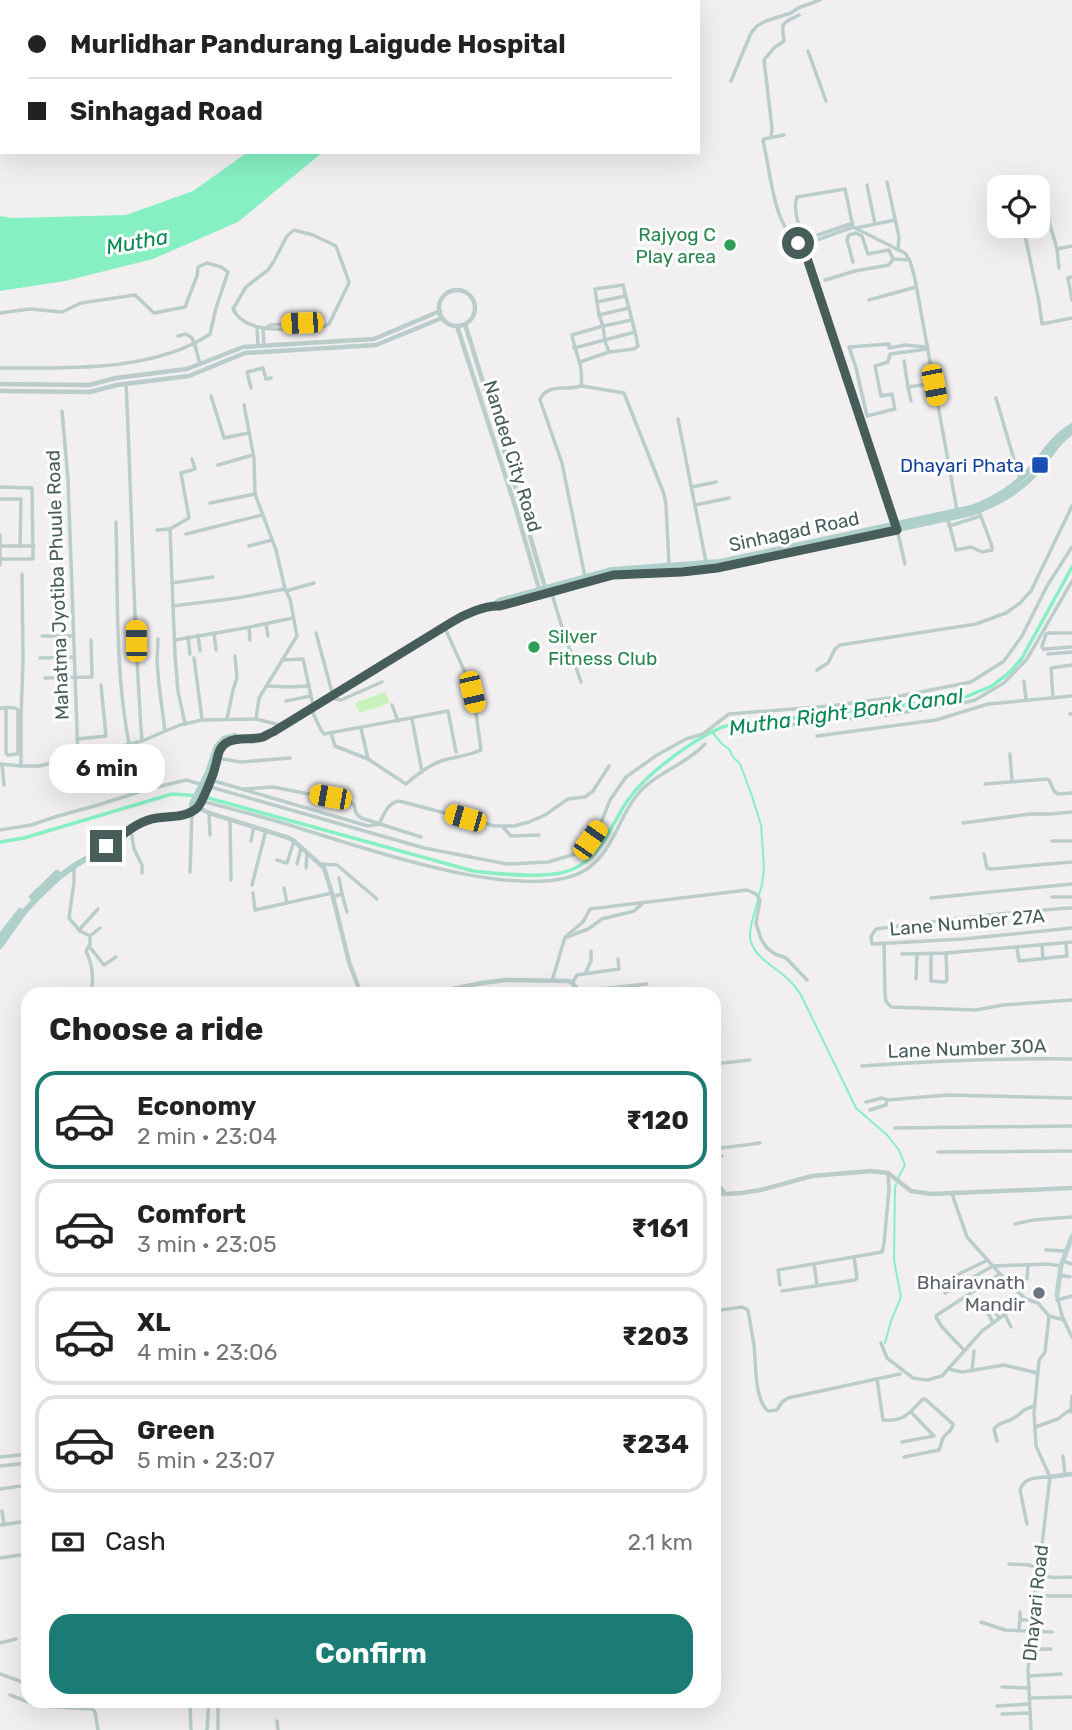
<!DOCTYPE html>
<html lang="en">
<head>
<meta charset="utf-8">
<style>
	:root { --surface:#fff; --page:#f6f6f6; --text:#222; --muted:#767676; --line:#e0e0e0; --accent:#1b7c75 }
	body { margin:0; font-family:Rubik,sans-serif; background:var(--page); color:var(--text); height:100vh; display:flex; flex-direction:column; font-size:26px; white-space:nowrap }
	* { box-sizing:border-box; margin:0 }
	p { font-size:23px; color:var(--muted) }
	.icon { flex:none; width:38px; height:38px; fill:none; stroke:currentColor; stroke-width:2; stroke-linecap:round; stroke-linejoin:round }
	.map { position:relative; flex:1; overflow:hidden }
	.drawer { position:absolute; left:21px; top:987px; width:700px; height:721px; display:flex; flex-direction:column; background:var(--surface); border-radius:21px; box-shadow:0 7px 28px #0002 }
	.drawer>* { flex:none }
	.hud { position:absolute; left:0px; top:0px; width:700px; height:154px; box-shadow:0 7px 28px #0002; display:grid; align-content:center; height:154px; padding:0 28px; background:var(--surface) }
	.fabs { position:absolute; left:987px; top:175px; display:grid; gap:14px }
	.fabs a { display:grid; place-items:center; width:63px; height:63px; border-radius:14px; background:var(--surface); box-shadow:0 7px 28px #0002; font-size:35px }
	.end { position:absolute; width:32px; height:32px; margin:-16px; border:9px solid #465d5a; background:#fff; box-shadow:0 0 0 4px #fff }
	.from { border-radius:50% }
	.bubble { position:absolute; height:49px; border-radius:21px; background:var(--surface); box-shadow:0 7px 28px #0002; font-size:23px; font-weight:700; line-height:49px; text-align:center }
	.car { position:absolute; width:21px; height:42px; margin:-21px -10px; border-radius:9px; box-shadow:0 0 5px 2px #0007; background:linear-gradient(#f5c518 24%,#345 0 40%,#f5c518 0 76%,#345 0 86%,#f5c518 0) }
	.hud b { display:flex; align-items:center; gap:24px; height:66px; font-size:26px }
	.hud b+b { border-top:2px solid var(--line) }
	.hud i { width:18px; height:18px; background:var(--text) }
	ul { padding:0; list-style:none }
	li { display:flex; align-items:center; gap:21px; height:98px; margin:0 14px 10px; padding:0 14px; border:4px solid var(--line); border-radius:21px }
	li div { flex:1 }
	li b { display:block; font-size:26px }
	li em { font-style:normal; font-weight:700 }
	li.current { border-color:var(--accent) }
	li>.icon { width:63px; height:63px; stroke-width:1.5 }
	h2 { padding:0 28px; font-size:32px; line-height:84px }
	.pay { display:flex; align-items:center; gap:18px; height:77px; padding:0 28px; font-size:26px }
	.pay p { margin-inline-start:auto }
	.action { display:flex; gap:14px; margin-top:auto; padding:14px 28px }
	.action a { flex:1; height:80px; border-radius:21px; background:var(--accent); color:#fff; font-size:28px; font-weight:700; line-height:80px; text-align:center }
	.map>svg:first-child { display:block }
	.green { fill:#c9f1bc }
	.water { fill:#87f0c3 }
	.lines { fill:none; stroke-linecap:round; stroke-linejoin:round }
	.stream { stroke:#87f0c3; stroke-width:2 }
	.canal { stroke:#87f0c3; stroke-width:3.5 }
	.minor { stroke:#bacdca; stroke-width:3.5 }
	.tertiary { stroke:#bacdca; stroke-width:4.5 }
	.secondary { stroke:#bad2cf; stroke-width:5 }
	.primary { stroke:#aecfca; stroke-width:6 }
	.route { stroke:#465d5a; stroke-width:9 }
	.leisure-dot { fill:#2e9e5b; stroke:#fff; stroke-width:2.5 }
	.transit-dot { fill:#1a4fb4; stroke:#fff; stroke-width:2.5 }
	.worship-dot { fill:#6b7280; stroke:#fff; stroke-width:2.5 }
	.labels { text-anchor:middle; stroke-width:6; stroke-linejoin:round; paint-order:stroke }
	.leisure-label { font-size:19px; fill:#27864d; stroke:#fff; text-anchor:end }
	.street-label { font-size:19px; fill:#465d5a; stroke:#fff }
	.transit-label { font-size:19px; fill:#164399; stroke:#fff; text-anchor:end }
	.worship-label { font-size:19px; fill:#5b616d; stroke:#fff; text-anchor:end }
	.water-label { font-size:21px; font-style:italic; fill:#0a8853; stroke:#fff }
</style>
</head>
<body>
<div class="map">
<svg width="1072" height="1730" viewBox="0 0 1072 1730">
	<rect width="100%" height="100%" fill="#f2eff1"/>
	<polygon class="green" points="385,692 390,703 360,713 355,703"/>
	<g class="water">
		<polygon points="355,0 494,0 492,2 348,2"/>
		<polygon points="248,152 323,152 238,222 153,259 65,281 0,291 0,216 12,218 126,215 193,191"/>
	</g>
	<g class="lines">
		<g class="stream">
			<polyline points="712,732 723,745 729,749 733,757 740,764 751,793 761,825 764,867 762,885 759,895"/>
			<path d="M758,900C755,911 749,927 750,938C753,958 778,968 791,982C795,986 798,990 801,995L856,1108L887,1135L899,1150L905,1165L898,1178"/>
			<polyline points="885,1343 891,1321 901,1297 894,1260 895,1188 896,1184"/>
		</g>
		<path class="canal" d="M0,842L24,838L172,794L201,796L473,871C498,874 550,880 573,869C603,856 611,824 628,800C646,774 691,741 720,728C738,720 773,720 793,718C850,711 906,705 963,698L992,686L1010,672L1022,658L1072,567"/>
		<g class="minor">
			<polyline points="17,0 18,2"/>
			<polyline points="50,0 51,2"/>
			<polyline points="132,0 132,2"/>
			<polyline points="808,51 826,101"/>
			<polyline points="731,81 751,33 757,26 766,21 791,13 798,8 820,0"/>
			<path d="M784,135L764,139L763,141C771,170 772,230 803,245L853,227L905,253L910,261L915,279L957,510"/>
			<path d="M771,137L772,128L764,60L774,48L784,41C781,21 782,24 799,15"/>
			<polyline points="887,182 899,237 898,250"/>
			<polyline points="867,185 875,224"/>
			<polyline points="1038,220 1048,218 1057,249 1072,246"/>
			<polyline points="1023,226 1039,302 1042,324 1072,318"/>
			<polyline points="856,228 895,220"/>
			<path d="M294,230L313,235L336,246L349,282L348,285L329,324L325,326C299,328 247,338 233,309L246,287L268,270L274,261L287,236Z"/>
			<polyline points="809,238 853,223"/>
			<path d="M810,243C808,237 803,233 800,227C796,219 794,205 797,197L845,189L853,227"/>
			<polyline points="803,245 896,525 905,564"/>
			<polyline points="1057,249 1059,268"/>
			<polyline points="853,262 847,240 849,235 856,233 862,236 868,254 889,250 893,259"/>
			<polyline points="1072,277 1068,278 1072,300"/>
			<polyline points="825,280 855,271 889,265 893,259 909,260"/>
			<polyline points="869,300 916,287"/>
			<polyline points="597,302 625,296"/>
			<path d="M0,313L30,309L62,312L81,303L135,295L154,313L185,307L197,276L198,267L207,263L221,267L228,272L216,308L210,334C154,372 66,368 0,368"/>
			<polyline points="599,315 629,308"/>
			<polyline points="257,327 258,345"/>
			<polyline points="267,327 271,325 302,323"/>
			<polyline points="263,328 264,345"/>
			<polyline points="178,336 186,334 192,338 195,345 200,364"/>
			<polyline points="926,347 905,345 889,348 889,344 849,347 856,368 867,416 895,409 892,394 881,396 875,366 888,362 890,354 927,349"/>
			<path d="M574,348L635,332L623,285L595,289L599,315L603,326L572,335C575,352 584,367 581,386C566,391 546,383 540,400L562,463L585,577"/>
			<polyline points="609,352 634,349 638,346 635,332"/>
			<polyline points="904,361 908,387 934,383"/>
			<polyline points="580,362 609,352 605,341 603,326 632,320"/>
			<path d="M126,384C132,503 133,622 142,741"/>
			<polyline points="582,386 624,393 664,494 666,505 669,565"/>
			<polyline points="908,387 911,401"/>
			<polyline points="251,388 247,372 263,368 266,379 271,378"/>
			<polyline points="211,396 224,438 248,433"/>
			<polyline points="996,398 1020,480"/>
			<polyline points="244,405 254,458 255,494 276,550 285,589 290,599 297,636 259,698 256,719"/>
			<polyline points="62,411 68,479 78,757"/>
			<polyline points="678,419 706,562"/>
			<polyline points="218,465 253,455"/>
			<polyline points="0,487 32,488 33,559 0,559"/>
			<polyline points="692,487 716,482"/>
			<polyline points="0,499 21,499 20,546 0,546"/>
			<polyline points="210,503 255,494"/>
			<polyline points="695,505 729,498"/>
			<polyline points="948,519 956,550 971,547 982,552 992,550 992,546 979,511"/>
			<path d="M116,522C118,596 115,671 129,744"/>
			<polyline points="949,526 981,516"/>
			<polyline points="170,529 189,518 181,473 195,469 192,459"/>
			<polyline points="157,530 170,529 173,606"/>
			<polyline points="186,534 262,515"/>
			<polyline points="0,535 0,565"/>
			<polyline points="20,546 34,546"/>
			<polyline points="249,546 272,540"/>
			<polyline points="172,583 213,577"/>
			<polyline points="286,591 314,583"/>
			<polyline points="551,591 561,624 581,682"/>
			<polyline points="266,624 268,636"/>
			<polyline points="249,627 250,640"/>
			<polyline points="214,633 216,650"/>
			<polyline points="316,633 333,696 335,699 341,700 382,682"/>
			<polyline points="1072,633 1049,633 1046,634 1042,646 1043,649 1046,649 1072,647"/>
			<polyline points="198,635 200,651"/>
			<polyline points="42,636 73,636"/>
			<polyline points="188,637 190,654"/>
			<polyline points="158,639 157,662 159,685 165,731"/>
			<polyline points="175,640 245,628 293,618"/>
			<polyline points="1048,654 1072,652"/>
			<polyline points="40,658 74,657"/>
			<polyline points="194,658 202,719"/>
			<polyline points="282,660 303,659 313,705"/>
			<polyline points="817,670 828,663 835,649 840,645 976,624 1006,613 1020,603 1031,591 1072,506"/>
			<polyline points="45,678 92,677 91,640"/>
			<polyline points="60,678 62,716"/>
			<polyline points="1024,681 1026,700"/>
			<polyline points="267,686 289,687 309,686"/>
			<polyline points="1053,698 1051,668 1072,665"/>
			<polyline points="286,701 311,696"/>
			<polyline points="392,705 398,721"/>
			<path d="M0,708C5,708 14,706 18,710V753L17,754L8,755L6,753V708"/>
			<polyline points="311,709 321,730 324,734 448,711 456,752"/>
			<polyline points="1070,714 1072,714"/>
			<polyline points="227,719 233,690 237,678 235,656"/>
			<polyline points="412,719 422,772"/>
			<polyline points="185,724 178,691 175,655 173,606 237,598 285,589"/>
			<path d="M361,728L368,759L406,784C416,775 428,766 441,761C454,757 468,756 481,750L475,706L468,679L444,626"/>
			<polyline points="730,731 886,715 959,704 975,700 1004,683 1027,659 1072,581"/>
			<polyline points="331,733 335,746 368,759"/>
			<polyline points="817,736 936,720 988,704 1072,696"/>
			<polyline points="77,739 106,736 101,685"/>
			<polyline points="1010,754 1012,781"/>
			<polyline points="72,758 77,773"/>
			<polyline points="218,758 240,762 290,758"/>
			<polyline points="0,764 21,766 39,766 142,741 180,725 202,720 256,719 284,726"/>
			<polyline points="2,764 4,785"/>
			<polyline points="21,766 21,717 23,661 22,574"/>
			<path d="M211,780L368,826L379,824C384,815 387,803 399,801L495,826H514L529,822L545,815L568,799L585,797L593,791L609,766"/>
			<polyline points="985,784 1047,779 1049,780 1054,791 1058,794 1072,793"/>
			<polyline points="244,789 273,787 350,802 354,805 356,813 361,818 421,837"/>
			<path d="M200,802L209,803C240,811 271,819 302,829C364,848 530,907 587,869C613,852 618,818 637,795C656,772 686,765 705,744"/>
			<polyline points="209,813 210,835"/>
			<polyline points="230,819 231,880"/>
			<polyline points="963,823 1030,814 1050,814 1072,812"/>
			<polyline points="503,827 511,836 539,835"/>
			<polyline points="0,830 31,825 58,816 98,805 145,790 186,780 424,848 507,864 548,862 582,852 599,828 610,800 626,777 657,755 686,739 703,734 729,714 830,706 890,698 971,682 1004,661 1022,636 1047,586 1072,547"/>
			<polyline points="131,831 134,849 142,865 142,873"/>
			<polyline points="251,841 254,826"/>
			<polyline points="1052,841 1072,841"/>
			<polyline points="984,854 987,868 991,869 1072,862"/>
			<polyline points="277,860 287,863 294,841"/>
			<polyline points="297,864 301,848"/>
			<polyline points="319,864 337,865 377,899"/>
			<path d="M74,868V882L69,918L80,931L90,936V944L86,951C93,965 94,978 91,994"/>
			<polyline points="306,868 307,853"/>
			<polyline points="190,872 192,812"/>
			<polyline points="339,878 342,894"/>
			<polyline points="252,885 266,830"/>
			<polyline points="284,888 287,903"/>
			<polyline points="253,893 255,910 332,893"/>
			<polyline points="333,897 342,894 347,912"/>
			<polyline points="1052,897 1072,897"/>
			<polyline points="931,898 1072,884"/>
			<path d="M1072,908C1006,912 941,920 876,929L871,936L872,944L963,939L1072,928"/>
			<polyline points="79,930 98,909"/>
			<polyline points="90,936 100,928"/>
			<polyline points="567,937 588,929 602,919 634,911 642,904"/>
			<polyline points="884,943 885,994 886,1001 891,1007 976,1010 1003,1005 1072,1000"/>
			<polyline points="1042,945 1043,959"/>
			<polyline points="89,946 104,965 116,957"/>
			<polyline points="1017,948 1019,961 1067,956 1066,943"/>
			<polyline points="902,954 946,953 1072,942"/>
			<polyline points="931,954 931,981 945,982 947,980 946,953"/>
			<polyline points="586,972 591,961 591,951"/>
			<polyline points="916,979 917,954"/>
			<polyline points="552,981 565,937 583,922 590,909 747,890 756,894 760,900 756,923 761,939 767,948 775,954 786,958 807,980"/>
			<polyline points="572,983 577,975 619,969 618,959"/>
			<polyline points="638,985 639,994"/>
			<polyline points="473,986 474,994"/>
			<polyline points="621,987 623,994"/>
			<polyline points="580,991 647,984"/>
			<polyline points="714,1064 750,1060"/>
			<path d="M862,1066C932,1061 1002,1058 1072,1059"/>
			<polyline points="866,1102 882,1098 887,1100 947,1095 1072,1098"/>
			<polyline points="870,1110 886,1105 887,1100"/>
			<polyline points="895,1128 1072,1126"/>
			<polyline points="714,1149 760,1143"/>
			<polyline points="938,1152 1072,1151"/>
			<polyline points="714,1157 722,1156"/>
			<polyline points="714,1194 725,1194"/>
			<polyline points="952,1194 967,1237 1008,1283 1026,1299 1038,1303 1049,1316 1045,1352 1039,1360 1034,1413 1036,1446 1050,1477 1039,1570 1029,1626 1031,1646 1028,1669 1031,1730"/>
			<polyline points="1015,1224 1033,1220 1072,1217"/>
			<polyline points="1046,1250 1066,1251"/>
			<polyline points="1063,1261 1072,1264"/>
			<polyline points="814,1264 817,1285"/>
			<polyline points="1060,1275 1070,1277"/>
			<polyline points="1009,1283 1027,1279 1028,1265"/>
			<polyline points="780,1285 778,1270 882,1252 884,1244 889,1189 888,1173"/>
			<polyline points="934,1286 988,1260"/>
			<polyline points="782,1291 855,1280 857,1278 854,1257"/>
			<polyline points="945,1293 993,1266 1048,1264 1061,1266"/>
			<polyline points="1057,1295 1062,1316 1072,1337"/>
			<polyline points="1057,1300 1072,1296"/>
			<polyline points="999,1302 1011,1327"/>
			<polyline points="993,1308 999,1318"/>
			<polyline points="986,1310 993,1322"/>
			<path d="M714,1311L742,1307L748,1310C750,1322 752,1333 754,1345C756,1363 754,1399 768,1411L777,1410L782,1402L788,1398L900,1374"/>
			<polyline points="1049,1316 1064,1320"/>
			<polyline points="881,1343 887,1358 913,1378 927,1380 942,1376 982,1331 1026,1299"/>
			<polyline points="964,1350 942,1327 936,1317 937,1315 1000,1274"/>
			<polyline points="948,1369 962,1372 1004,1365 1037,1373"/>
			<polyline points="972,1371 974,1351"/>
			<path d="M877,1379L883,1420C903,1422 909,1414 922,1400L925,1399L953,1424C952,1432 947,1432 943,1438C941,1442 941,1446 939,1450L904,1457"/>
			<polyline points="1071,1411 1072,1396"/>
			<polyline points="1035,1427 1058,1419 1068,1411 1072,1412"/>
			<path d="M997,1441L994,1429C1000,1421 1007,1423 1014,1418C1024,1412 1020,1410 1034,1406"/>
			<polyline points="902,1442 934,1436 911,1412"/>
			<polyline points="1063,1456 1065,1475"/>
			<polyline points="0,1457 28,1454"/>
			<polyline points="0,1466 28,1463"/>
			<polyline points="0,1489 28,1485"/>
			<polyline points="25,1508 27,1521"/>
			<polyline points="2,1511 4,1525"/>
			<path d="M1027,1524L1020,1490C1025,1476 1037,1478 1050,1477"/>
			<polyline points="0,1525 28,1521"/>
			<polyline points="0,1558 28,1554"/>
			<polyline points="1009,1564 1029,1565 1038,1568"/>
			<path d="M1038,1572C1048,1580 1060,1577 1072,1577"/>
			<polyline points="1033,1596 1072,1596"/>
			<polyline points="1020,1612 1020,1620 1030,1620"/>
			<polyline points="981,1622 1005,1630 1052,1632"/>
			<polyline points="1019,1628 1020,1620"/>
			<polyline points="0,1643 16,1639"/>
			<polyline points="1031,1649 1051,1649"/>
			<polyline points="0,1674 28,1684"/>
			<polyline points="1028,1676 1061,1674"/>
			<polyline points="1002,1687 1029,1688"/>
			<polyline points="10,1695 39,1706 92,1709"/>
			<polyline points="1029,1698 1072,1697"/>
			<polyline points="86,1701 95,1712 98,1730"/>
			<polyline points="997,1706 1029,1704"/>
			<polyline points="1002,1714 1030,1713"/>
			<polyline points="277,1721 278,1730"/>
			<polyline points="191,1730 190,1705 193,1702 198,1701"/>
			<polyline points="207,1730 209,1701"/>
			<polyline points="218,1730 218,1701"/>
		</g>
		<g class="tertiary">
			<circle cx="457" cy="308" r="18"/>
			<polyline points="465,324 522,508 546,591"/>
			<polyline points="457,326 516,509 540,592"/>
			<polyline points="0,384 89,385 116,378 187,369 243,347 374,339 440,311"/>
			<polyline points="0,391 90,392 117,385 189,376 245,353 376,345 442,318"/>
			<polyline points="197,807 209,813 289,838 294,841 324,868 332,893 349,962 361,994"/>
			<polyline points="427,994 482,983 506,980 568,981 572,983 582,994"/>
			<polyline points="714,1179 725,1194 741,1193 761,1190 812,1176 871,1171 888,1173 911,1191 931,1194 1072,1188"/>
			<polyline points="1050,1477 1072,1474"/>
		</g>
		<polyline class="secondary" points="1057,1295 1061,1266 1072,1236"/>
		<g class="primary">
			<path d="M494,605L500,606L613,575L682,572L717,568L972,513C996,504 1022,490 1038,470C1050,457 1057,441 1072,432"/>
			<polyline points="192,810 192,804 207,775 217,746 224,739 235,736"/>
			<polyline points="32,897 57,873"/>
			<polyline points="0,937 20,911"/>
			<path d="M0,946L24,912L38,897L59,877L74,866L122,837L137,824L155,818L184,815L197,807L215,768L219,751L226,743L237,740L263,737L273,732L452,622L494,605L499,601L612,570L720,562L971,508C994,500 1018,485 1034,465C1047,450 1055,436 1072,426"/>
		</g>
	</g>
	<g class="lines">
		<path class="route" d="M106,846C123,836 136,821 157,818C171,816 187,818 198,807C202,802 214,774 215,767C218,759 217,749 226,743C237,736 251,741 263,737C266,736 269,733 273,732L452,622C465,614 485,605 500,606L613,575L682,572L717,568L897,530L803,246L798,243"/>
	</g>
	<g class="leisure-dot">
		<circle cx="730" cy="245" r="7"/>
		<circle cx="534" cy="647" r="7"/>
	</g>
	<rect class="transit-dot" x="1031" y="456" width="18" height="18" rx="3.5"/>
	<circle class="worship-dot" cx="1039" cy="1293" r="7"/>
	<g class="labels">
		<g class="leisure-label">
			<text x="716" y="241">Rajyog C<tspan x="716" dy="22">Play area</tspan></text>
			<text x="548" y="643" text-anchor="start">Silver<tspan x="548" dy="22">Fitness Club</tspan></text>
		</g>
		<g class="street-label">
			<text transform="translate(513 456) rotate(73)" y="7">Nanded City Road</text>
			<text transform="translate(794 531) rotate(-12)" y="7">Sinhagad Road</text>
			<text transform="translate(57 585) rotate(-92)" y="7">Mahatma Jyotiba Phuule Road</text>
			<text transform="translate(967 922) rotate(-5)" y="7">Lane Number 27A</text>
			<text transform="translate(967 1048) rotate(-2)" y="7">Lane Number 30A</text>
			<text transform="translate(1035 1603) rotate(-84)" y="7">Dhayari Road</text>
		</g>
		<g class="transit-label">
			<text x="1024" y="472">Dhayari Phata</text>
		</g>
		<g class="worship-label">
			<text x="1025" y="1289">Bhairavnath<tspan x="1025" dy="22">Mandir</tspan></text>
		</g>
		<g class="water-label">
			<text transform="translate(137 242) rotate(-10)" y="7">Mutha</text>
			<text transform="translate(846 712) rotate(-8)" y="7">Mutha Right Bank Canal</text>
		</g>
	</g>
</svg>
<div class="fabs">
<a><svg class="icon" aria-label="locate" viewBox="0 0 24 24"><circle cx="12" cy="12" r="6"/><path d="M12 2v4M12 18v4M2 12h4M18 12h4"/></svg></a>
</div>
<i class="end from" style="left:798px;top:243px"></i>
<i class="end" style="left:106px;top:846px"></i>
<div class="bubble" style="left:49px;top:744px;width:116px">6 min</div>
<i class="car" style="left:302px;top:323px;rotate:268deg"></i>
<i class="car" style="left:934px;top:385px;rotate:169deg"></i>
<i class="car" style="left:136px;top:641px;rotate:359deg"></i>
<i class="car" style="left:472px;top:692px;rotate:167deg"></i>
<i class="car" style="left:330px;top:797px;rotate:280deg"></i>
<i class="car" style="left:465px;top:818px;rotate:286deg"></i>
<i class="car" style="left:590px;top:840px;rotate:35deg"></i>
<div class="hud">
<b><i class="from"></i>Murlidhar Pandurang Laigude Hospital</b>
<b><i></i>Sinhagad Road</b>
</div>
<section class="drawer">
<h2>Choose a ride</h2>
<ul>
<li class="current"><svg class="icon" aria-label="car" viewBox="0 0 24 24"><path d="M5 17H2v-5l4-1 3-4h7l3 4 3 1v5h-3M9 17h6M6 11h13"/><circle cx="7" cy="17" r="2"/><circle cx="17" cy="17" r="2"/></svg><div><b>Economy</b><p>2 min · 23:04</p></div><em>₹120</em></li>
<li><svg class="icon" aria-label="car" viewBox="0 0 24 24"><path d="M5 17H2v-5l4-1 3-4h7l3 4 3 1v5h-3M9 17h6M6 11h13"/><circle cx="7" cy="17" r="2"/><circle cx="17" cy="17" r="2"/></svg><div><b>Comfort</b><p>3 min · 23:05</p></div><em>₹161</em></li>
<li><svg class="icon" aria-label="car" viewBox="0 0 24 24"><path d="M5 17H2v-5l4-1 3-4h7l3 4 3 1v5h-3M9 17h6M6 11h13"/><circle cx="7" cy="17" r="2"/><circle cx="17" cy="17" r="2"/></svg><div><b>XL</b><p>4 min · 23:06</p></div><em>₹203</em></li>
<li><svg class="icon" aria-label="car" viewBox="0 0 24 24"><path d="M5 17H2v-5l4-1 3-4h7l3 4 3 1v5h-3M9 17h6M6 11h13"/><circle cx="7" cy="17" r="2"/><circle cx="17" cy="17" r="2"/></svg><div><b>Green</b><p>5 min · 23:07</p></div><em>₹234</em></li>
</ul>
<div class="pay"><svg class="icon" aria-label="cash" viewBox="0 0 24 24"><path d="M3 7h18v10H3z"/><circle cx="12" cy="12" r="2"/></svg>Cash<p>2.1 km</p></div>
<div class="action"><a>Confirm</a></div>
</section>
</div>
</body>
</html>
